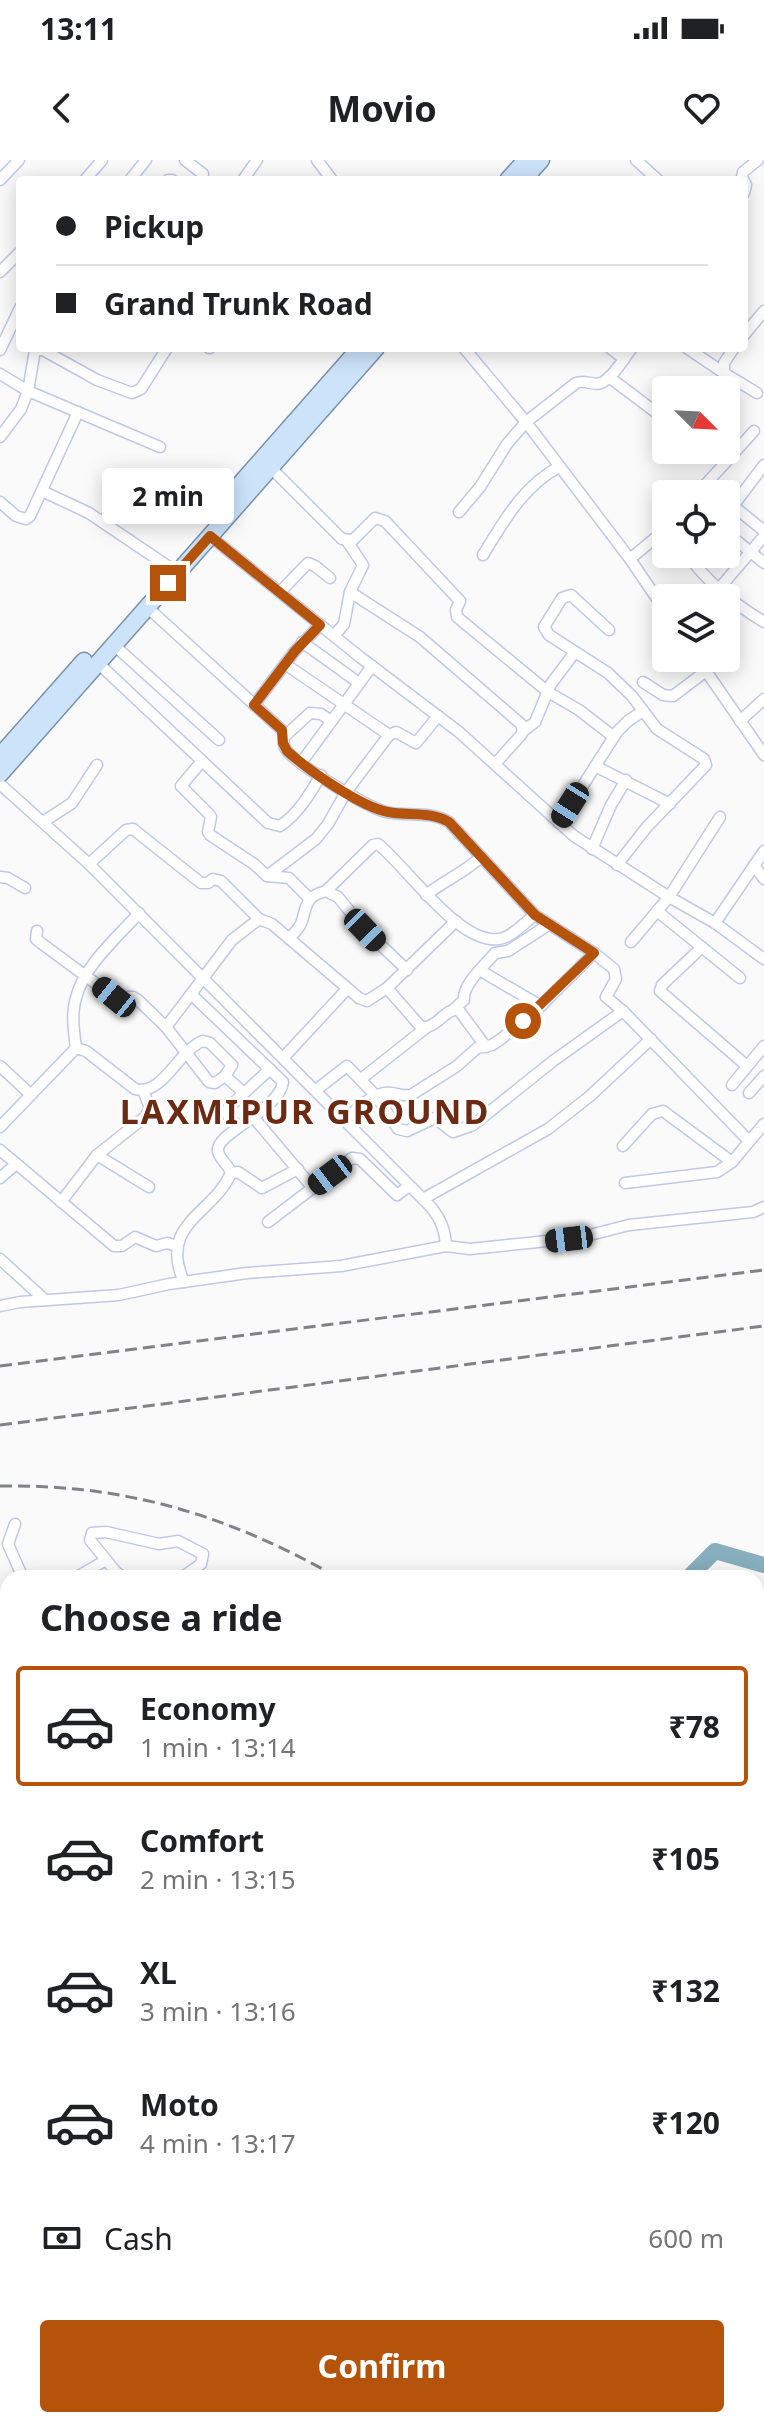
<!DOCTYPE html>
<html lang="en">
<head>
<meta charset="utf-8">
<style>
	:root { --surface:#fff; --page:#f2f2f2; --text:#202124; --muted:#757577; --line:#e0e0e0; --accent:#b45309 }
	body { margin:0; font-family:"Noto Sans",sans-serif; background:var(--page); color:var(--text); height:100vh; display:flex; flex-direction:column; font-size:30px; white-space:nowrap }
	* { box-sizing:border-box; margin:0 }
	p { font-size:26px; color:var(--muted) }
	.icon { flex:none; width:44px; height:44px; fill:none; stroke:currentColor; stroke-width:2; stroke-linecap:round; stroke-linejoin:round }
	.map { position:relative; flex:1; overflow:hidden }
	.details { position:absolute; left:0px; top:1410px; width:764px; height:858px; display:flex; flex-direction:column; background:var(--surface); border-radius:24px 24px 0 0; box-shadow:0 4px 20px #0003 }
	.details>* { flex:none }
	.top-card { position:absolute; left:16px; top:16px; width:732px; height:176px; border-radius:8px; box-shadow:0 4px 20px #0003; display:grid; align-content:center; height:176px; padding:0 40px; background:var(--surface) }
	.needle { width:52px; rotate:114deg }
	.tools { position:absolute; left:652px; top:216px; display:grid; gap:16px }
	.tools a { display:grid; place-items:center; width:88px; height:88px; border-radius:8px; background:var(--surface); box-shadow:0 4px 20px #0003; font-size:40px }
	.end { position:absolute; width:36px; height:36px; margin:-18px; border:10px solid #b45309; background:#fff; box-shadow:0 0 0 4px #fff }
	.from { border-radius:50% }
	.bubble { position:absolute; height:56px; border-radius:8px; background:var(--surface); box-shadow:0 4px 20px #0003; font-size:26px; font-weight:700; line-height:56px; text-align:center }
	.car { position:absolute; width:24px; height:48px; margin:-24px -12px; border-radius:10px; box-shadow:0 0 6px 2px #0007; background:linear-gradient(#222 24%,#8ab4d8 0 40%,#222 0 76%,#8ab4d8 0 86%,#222 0) }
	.top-card b { display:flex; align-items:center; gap:28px; height:76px; font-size:30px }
	.top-card b+b { border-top:2px solid var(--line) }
	.top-card i { width:20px; height:20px; background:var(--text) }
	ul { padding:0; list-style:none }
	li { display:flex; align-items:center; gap:24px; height:120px; margin:0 16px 12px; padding:0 24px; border:4px solid transparent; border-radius:8px }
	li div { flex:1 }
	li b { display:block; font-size:30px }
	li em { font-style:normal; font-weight:700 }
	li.active { border-color:var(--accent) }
	li>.icon { width:72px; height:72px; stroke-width:1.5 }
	h2 { padding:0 40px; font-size:36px; line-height:96px }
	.pay { display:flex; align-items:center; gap:20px; height:88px; padding:0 40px; font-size:30px }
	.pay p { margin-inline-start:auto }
	.button { display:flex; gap:16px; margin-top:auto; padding:16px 40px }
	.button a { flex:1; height:92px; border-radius:8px; background:var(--accent); color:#fff; font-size:32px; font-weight:700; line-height:92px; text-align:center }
	.status { display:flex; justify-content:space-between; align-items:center; height:56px; padding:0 40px; background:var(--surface); direction:ltr }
	.status svg { height:22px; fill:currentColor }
	header { display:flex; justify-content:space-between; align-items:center; height:104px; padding:0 40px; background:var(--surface); font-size:36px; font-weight:700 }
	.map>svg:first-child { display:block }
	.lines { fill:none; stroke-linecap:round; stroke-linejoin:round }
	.river { stroke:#87afbd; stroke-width:16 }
	.street-casing { stroke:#bfc8e7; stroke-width:13 }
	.primary-casing { stroke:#7791ad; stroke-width:19 }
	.highway-casing { stroke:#7791ad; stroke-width:23 }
	.street { stroke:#fff; stroke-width:10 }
	.primary { stroke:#cce3fa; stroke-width:16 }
	.highway { stroke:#aad1f6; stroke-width:20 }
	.rail { stroke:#808288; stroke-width:3; stroke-dasharray:12 6; stroke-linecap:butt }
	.route { stroke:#b45309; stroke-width:10 }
	.labels { text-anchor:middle; stroke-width:6; stroke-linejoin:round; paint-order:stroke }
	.district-label { font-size:34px; font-weight:bold; letter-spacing:2px; fill:#6c2a13; stroke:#fff }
</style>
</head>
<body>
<div class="status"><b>13:11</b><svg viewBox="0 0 49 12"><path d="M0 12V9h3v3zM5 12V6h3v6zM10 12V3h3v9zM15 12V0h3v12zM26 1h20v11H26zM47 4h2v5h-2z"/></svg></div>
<header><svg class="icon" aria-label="back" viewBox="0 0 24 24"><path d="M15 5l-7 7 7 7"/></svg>Movio<svg class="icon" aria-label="heart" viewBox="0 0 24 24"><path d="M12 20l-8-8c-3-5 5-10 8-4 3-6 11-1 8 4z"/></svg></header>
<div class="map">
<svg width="764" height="2267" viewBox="0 0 764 2267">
	<rect width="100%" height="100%" fill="#fafafa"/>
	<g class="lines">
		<g class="river">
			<polyline points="688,1418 715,1391 764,1405"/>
			<polyline points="132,2260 133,2267"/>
		</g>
		<defs>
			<g id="street">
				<polyline points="185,0 203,14"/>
				<polyline points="317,0 332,20"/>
				<polyline points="636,0 658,20"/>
				<polyline points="0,20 19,0"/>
				<polyline points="85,20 102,0"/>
				<polyline points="130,20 146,0"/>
				<polyline points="168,20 172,20"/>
				<polyline points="243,20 257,0"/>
				<polyline points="744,33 746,25 742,17 743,12 758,0"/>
				<polyline points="0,112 20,92"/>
				<polyline points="744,175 764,151"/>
				<polyline points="209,188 210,188"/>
				<polyline points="464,188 526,262 630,399 666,452"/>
				<polyline points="610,188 624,199"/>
				<polyline points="687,188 724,213"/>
				<polyline points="734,188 724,203 724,213 757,233"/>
				<polyline points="0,190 20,148"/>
				<polyline points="0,214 28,231 160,287"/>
				<polyline points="609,217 666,260"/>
				<polyline points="0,277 21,249 28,231 35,190 43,190 97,220 132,233 141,229 167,188"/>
				<polyline points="270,307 342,379 353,380 375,358 385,361 460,441 456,450 457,457 548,532 579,550 614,577"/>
				<polyline points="706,324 718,334"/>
				<polyline points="42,331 89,353 169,407"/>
				<polyline points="697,334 754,271"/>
				<polyline points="726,340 764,371"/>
				<polyline points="0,342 16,356 26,359 30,356 78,252"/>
				<polyline points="733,346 764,305"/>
				<path d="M459,352L480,327L507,284L526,262L576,223C585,219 592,226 601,223C613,218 624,198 632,188"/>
				<polyline points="726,372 764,403"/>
				<polyline points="210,376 360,497 459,572 574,676 669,737 715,763 764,799"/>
				<path d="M687,394C708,423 733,443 764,462"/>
				<path d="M483,395C504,361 523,326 559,307"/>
				<polyline points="630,399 666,369"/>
				<polyline points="718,430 764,376"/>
				<polyline points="280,432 308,403 315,406 330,418"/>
				<polyline points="350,432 420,477 521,564 523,571 521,575 495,604"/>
				<path d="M147,447L282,570C285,576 282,582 285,588C293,603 369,648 386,652C407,657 429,650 449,662L535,755L594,793L614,809L616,819L606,837L623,851L749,981"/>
				<polyline points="609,470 571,435 562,438 544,467 549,475 608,513 632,536 657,569 704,599 706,605 646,668 617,705"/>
				<polyline points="334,476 344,464 350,432 363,405 347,381"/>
				<polyline points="302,482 359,523"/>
				<polyline points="114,485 219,580"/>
				<polyline points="697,498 764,595"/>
				<path d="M98,503L268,663L280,666C298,654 310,634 321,615"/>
				<polyline points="285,504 389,575"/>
				<polyline points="643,522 663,535 673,536 706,511"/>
				<polyline points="254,545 295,491 320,465"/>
				<polyline points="740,561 764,539"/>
				<polyline points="523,571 535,562 551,524 575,492"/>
				<polyline points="285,576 310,553 321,554 331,561"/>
				<polyline points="202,601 181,626 209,654 211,657 208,672 210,675 254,704 267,716 289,718 310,739"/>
				<polyline points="301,603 372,506"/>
				<polyline points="595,606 670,644"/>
				<path d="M0,624L89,704L430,1046C441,1059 445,1070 446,1086"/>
				<polyline points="43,662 72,643 97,605"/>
				<polyline points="559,663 617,572 628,561 643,551"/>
				<polyline points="592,689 611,645 626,620"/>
				<polyline points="89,704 126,670 133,669 201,723 208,723 213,719 221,721 259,759"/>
				<polyline points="754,705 764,719"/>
				<polyline points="267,716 316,679 328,664 346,632 389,575 396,572 416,583 438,556"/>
				<polyline points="0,717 8,718 25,728"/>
				<path d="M326,731L373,685L378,684C406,706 459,785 499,779C512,777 524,763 535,755"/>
				<path d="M426,735C444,721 465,712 481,697"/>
				<polyline points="657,751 740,818"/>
				<polyline points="715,763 764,691"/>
				<polyline points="37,771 36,779 41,783 114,837 133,837 138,840 166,867"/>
				<path d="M289,779C294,773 300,768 302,761C307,744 306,736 326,731L338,737L365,770L407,810"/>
				<polyline points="631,782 669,737 720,657"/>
				<polyline points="702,787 662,825 660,831 747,906"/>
				<polyline points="481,811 541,846"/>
				<path d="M387,828L421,867C437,869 443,850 458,849L486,887"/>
				<path d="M455,848L464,840C462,825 485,805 495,793L508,791L548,765"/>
				<path d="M76,888C74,872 71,854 76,838C84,805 118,777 139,753"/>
				<polyline points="284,897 347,829"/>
				<polyline points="0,906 30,934"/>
				<polyline points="361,919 427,867"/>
				<polyline points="732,925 764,886"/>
				<polyline points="316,930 347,906 376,936 398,969 407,971 435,958 453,972 473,965 553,901 623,851"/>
				<polyline points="244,933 225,916 215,923 209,922 166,867 232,780 259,759 272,764 359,838 367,841 387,828 456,761"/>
				<polyline points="749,933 764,916"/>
				<polyline points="254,958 313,1028"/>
				<path d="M345,960C356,950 369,936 384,933C394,931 401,937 411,935L457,906L477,888L492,885L501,879L541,846L594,793"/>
				<path d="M0,967L76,888L86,891L135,929C164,936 178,890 203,881L210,883L232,905L225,916"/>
				<polyline points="238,967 228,956 228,948 270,909"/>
				<polyline points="623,986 652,954 663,951 732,1002"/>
				<polyline points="0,990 114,1086 122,1086 135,1077 156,1086 167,1083 177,1086"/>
				<polyline points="97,995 149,1027"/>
				<polyline points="231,1013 238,1012 262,1028 298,1009"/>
				<polyline points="0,1018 15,1005"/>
				<polyline points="625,1023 717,1012 732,1002 764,964"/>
				<polyline points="423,1039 548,969 590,936 651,879"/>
				<polyline points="61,1042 97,995 145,957 150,948 143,930"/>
				<polyline points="268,1062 352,998 360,999 397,1035 409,1026"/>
				<polyline points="0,1099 45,1140"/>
				<path d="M184,1122C158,1063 213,1055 231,1013C229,1005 219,999 218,991C215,973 279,951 283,922L191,834"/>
				<polyline points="0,1146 20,1142 119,1135 169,1124 247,1113 341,1106 446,1086 470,1089 538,1082 586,1076 629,1065 753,1052 764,1047"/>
				<polyline points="15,1364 8,1384 23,1418"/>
				<polyline points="75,1418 106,1400"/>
				<polyline points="124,1418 116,1412 90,1380 92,1373 106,1372 159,1384 178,1381 203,1394 201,1404 181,1418"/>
				<polyline points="0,1443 8,1441"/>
				<polyline points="0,1528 8,1530"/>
				<polyline points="0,1564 8,1569"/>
				<polyline points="0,1679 8,1670"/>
				<polyline points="0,1684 8,1689"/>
				<polyline points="0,1775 8,1779"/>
				<polyline points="756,1839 764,1829"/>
				<polyline points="756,1889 764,1895"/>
				<polyline points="0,1939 8,1934"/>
				<polyline points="756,1955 764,1947"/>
				<polyline points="756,2070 764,2081"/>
				<polyline points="0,2128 8,2121"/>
				<polyline points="756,2156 764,2161"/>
				<polyline points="756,2185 764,2192"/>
				<polyline points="0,2213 8,2220"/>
				<polyline points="756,2220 764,2219"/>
				<polyline points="53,2260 61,2267"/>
				<polyline points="75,2267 81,2260"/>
				<polyline points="424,2267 427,2260"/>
				<polyline points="484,2267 485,2260"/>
				<polyline points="713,2267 728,2260"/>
			</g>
			<g id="primary">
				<polyline points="508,20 526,0"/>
				<polyline points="523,20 541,0"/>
				<polyline points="213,355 360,188"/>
				<polyline points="0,596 84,501"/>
				<polyline points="0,614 376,188"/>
			</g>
			<g id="highway">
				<polyline points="0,2003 8,2014"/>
				<polyline points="249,2260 257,2267"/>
			</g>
		</defs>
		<use href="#street" class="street-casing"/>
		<use href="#primary" class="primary-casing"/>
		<use href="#highway" class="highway-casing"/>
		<use href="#street" class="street"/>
		<use href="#primary" class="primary"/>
		<use href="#highway" class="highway"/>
		<g class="rail">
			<polyline points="0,1206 764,1110"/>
			<polyline points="0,1265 764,1166"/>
			<path d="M0,1326C128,1324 229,1356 339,1418"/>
			<polyline points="756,1742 764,1748"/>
		</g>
	</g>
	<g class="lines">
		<path class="route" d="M168,423L210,376L320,465L295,491L254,545L282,570L283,583L287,591C308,610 361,647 388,652C408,656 430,651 449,662L535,755L594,793L523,861"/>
	</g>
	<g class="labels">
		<g class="district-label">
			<text x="305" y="964">LAXMIPUR GROUND</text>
		</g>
	</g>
</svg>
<div class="tools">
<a><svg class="needle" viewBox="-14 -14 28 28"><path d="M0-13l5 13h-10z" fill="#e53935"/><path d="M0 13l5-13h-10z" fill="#757577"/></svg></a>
<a><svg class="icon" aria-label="locate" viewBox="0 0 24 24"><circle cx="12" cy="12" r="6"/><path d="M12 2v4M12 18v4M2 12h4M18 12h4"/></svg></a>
<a><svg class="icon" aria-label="layers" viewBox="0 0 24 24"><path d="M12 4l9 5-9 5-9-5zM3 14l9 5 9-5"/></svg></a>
</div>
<i class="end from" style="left:523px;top:861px"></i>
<i class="end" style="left:168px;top:423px"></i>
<div class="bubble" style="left:102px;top:308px;width:132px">2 min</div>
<i class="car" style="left:570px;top:645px;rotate:212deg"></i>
<i class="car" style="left:365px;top:770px;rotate:136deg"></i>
<i class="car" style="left:114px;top:837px;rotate:309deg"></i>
<i class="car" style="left:330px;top:1015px;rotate:233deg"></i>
<i class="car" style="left:569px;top:1079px;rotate:263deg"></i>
<div class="top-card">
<b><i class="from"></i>Pickup</b>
<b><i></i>Grand Trunk Road</b>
</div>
<section class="details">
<h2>Choose a ride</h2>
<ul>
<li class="active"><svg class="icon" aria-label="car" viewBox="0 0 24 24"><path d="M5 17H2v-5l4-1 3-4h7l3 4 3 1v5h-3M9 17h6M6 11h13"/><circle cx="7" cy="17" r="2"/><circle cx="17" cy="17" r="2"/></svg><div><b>Economy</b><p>1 min · 13:14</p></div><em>₹78</em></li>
<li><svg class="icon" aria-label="car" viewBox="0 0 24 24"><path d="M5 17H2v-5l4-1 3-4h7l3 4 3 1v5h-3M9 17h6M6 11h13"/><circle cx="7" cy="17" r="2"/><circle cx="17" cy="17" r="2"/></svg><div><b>Comfort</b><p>2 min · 13:15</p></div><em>₹105</em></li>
<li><svg class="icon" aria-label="car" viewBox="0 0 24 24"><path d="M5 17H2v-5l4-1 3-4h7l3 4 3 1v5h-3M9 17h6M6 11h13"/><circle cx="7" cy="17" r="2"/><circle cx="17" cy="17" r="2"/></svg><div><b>XL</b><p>3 min · 13:16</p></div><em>₹132</em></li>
<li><svg class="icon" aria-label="car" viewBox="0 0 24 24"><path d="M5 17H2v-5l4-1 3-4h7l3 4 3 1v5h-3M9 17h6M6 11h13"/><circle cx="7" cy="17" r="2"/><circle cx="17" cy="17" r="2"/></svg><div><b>Moto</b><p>4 min · 13:17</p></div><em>₹120</em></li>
</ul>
<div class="pay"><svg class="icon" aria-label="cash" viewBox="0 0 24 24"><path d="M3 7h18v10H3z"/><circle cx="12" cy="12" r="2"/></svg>Cash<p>600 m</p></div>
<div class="button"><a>Confirm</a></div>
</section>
</div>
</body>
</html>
